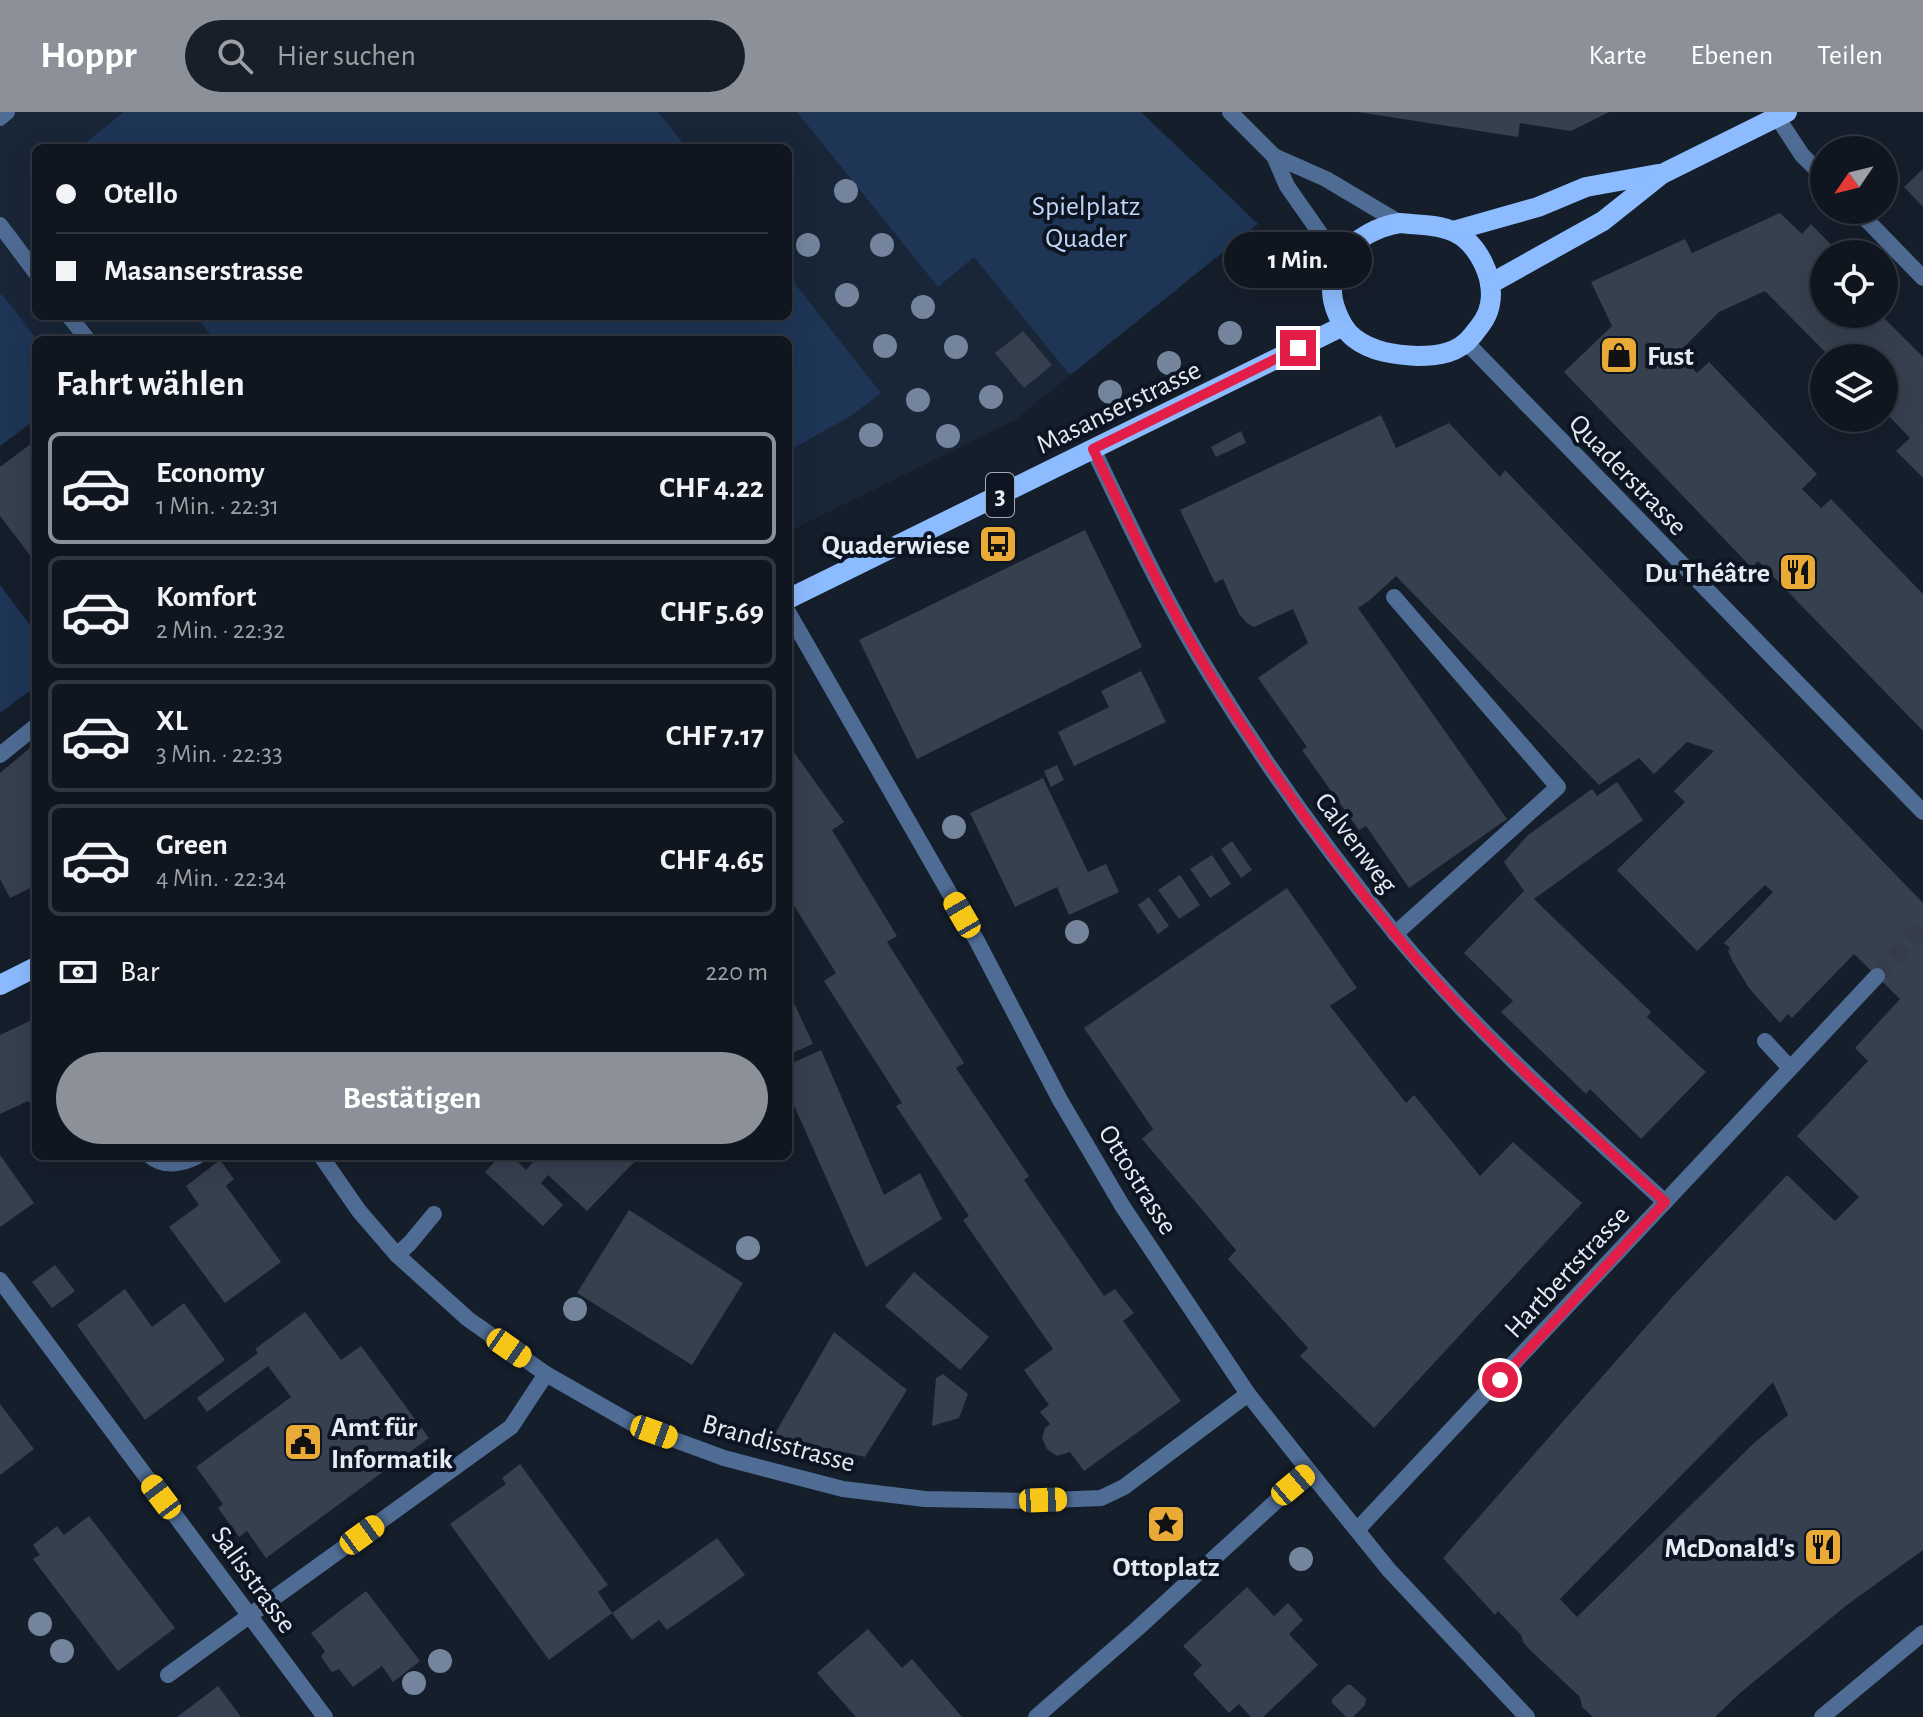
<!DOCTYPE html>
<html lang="de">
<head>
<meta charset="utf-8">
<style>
	:root { --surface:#101620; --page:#191f29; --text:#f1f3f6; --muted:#9c9fa5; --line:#30353e; --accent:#8c9099 }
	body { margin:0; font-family:"Alegreya Sans",sans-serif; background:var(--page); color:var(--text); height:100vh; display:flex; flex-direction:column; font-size:30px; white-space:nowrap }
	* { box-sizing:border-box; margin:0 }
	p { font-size:26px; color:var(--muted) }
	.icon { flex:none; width:44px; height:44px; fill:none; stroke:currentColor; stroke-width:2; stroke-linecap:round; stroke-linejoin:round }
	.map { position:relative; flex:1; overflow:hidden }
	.side { position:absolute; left:32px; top:224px; width:760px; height:824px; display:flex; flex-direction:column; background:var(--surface); border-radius:12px; box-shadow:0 8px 32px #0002,0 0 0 2px var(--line) }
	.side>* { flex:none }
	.banner { position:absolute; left:32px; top:32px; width:760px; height:176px; border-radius:12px; box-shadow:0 8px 32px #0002,0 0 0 2px var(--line); display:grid; align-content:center; height:176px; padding:0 24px; background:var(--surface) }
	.needle { width:52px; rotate:235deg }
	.buttons { position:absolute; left:1810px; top:24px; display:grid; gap:16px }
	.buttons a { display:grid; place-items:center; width:88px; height:88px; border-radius:50%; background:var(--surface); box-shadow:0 8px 32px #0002,0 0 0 2px var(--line); font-size:40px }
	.end { position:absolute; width:36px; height:36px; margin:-18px; border:10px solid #e11d48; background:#fff; box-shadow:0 0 0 4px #fff }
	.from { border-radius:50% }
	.bubble { position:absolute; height:56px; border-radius:28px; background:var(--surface); box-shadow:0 8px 32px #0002,0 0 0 2px var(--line); font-size:26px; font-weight:700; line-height:56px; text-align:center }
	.car { position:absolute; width:24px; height:48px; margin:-24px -12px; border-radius:10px; box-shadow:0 0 6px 2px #0007; background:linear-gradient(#f5c518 24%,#345 0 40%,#f5c518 0 76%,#345 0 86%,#f5c518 0) }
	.banner b { display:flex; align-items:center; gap:28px; height:76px; font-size:30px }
	.banner b+b { border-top:2px solid var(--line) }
	.banner i { width:20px; height:20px; background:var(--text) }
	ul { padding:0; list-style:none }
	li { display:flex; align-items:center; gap:24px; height:112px; margin:0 16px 12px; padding:0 8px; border:4px solid var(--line); border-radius:12px }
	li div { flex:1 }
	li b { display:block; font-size:30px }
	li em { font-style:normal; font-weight:700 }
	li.selected { border-color:var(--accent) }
	li>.icon { width:72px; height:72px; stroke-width:1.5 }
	h2 { padding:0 24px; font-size:36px; line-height:96px }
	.pay { display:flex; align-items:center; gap:20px; height:88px; padding:0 24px; font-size:30px }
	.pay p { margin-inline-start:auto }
	.action { display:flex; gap:16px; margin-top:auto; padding:16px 24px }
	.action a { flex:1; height:92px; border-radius:48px; background:var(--accent); color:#fff; font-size:32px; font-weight:700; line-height:92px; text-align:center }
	header { display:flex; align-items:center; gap:48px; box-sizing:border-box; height:112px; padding:0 40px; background:var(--accent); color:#fff }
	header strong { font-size:38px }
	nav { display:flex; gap:44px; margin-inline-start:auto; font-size:28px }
	.search { width:560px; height:72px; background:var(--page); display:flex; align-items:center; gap:20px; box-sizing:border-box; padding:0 28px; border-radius:44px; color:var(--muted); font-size:30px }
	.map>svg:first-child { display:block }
	.built { fill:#192638; fill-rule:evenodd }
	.green { fill:#1e3556 }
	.building { fill:#36404f; fill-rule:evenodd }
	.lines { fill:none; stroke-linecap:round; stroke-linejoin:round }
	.minor-tunnel { stroke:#343d49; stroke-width:16; stroke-dasharray:16 8; stroke-linecap:butt }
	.service { stroke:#4f6c94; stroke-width:16 }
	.minor { stroke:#4f6c94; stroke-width:16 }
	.primary { stroke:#8cbbff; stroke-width:20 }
	.tree { fill:#73849c }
	.route { stroke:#e11d48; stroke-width:10 }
	.labels { text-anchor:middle; stroke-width:8; stroke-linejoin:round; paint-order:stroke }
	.shield { fill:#0c1521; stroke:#a4abb5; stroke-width:2 }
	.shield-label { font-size:26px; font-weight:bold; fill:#e5ebf5 }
	.park-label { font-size:28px; fill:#c0d7f9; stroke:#0c1521 }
	.poi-label { font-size:28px; font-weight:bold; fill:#e5ebf5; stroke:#0c1521; text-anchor:end }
	.street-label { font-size:28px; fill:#e5ebf5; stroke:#0c1521 }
</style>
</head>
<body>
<header>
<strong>Hoppr</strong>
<div class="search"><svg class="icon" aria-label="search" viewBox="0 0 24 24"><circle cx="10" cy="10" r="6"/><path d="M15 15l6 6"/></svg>Hier suchen</div>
<nav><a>Karte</a><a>Ebenen</a><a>Teilen</a></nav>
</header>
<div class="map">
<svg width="1923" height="1605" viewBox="0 0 1923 1605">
	<rect width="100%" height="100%" fill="#151e2b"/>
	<path class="built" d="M0,0H1141L1258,112L1015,308L788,420V228H36V307L0,334ZM36,36H788V204H36Z"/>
	<g class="green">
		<polygon points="124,0 658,0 687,36 79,36"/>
		<polygon points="797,0 1141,0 1258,112 1070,263 974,145 938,175"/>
		<polygon points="788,163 881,281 851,304 788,339 788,228 215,228 196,204 788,204"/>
		<polygon points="2,182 37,228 36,307 0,334 0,184"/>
		<polygon points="0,473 36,521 36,574 0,601"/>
	</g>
	<g class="building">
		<polygon points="1358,0 1609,0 1571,19 1520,11 1518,25"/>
		<polygon points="1923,57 1923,95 1904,75"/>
		<polygon points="1780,101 1802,122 1811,112 1840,142 1824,142 1824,202 1880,202 1923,245 1923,366 1896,339 1910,326 1884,299 1884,246 1831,246 1765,179 1719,200 1678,241 1697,261 1709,250 1817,362 1802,377 1821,396 1831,387 1923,482 1923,619 1762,453 1758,449 1752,456 1564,260 1612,214 1591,170 1685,127 1692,141"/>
		<polygon points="1023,219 1052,253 1024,276 995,241"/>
		<path d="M1381,303L1396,336L1449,311L1500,365L1505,358L1923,791V1438L1847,1493L1740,1581L1715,1605H1593L1582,1595L1580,1585L1529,1537L1523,1530L1521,1523L1498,1499L1495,1503L1443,1446L1673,1184L1787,1063L1835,1109L1859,1085L1797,1024L1868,949L1855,936L1900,887L1854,842L1792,906L1788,902L1780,911L1749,876L1733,850L1728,839L1730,836L1724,831L1773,780L1765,773L1697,839L1617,758L1685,690L1674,679L1714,639L1687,630L1654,662L1639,646L1599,673L1396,464L1370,488L1358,496L1507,707L1409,776L1366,714L1359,718L1302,638L1307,635L1258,566L1308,531L1293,497L1254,515L1247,511L1239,502L1223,467L1215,471L1180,398ZM1773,1270L1788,1303L1754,1331L1577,1505L1560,1487Z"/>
		<polygon points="1241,319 1246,331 1216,345 1211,335"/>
		<polygon points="36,328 36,451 0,404 0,355"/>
		<polygon points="1085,418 1142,535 917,647 859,528"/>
		<polygon points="1141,559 1166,610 1074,654 1058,620 1109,595 1101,579"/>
		<polygon points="36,631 36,773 10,786 0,767 0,661"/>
		<polygon points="788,632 844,710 832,718 897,824 887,830 964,951 956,956 1029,1064 1024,1068 1104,1184 1115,1177 1134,1201 1123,1209 1181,1289 1084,1359 1070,1340 1057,1344 1047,1337 1042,1326 1045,1316 1050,1312 1040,1300 1049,1293 1024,1258 1053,1237 963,1108 969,1104 896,994 902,991 824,869 836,861 788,784"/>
		<polygon points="1057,653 1064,668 1051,675 1044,659"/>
		<polygon points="1043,666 1088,760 1106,752 1119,780 1069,803 1057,775 1015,795 970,701"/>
		<polygon points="1617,670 1643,708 1534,787 1651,900 1647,905 1706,960 1641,1027 1590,977 1586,982 1501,900 1513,889 1464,841 1524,779 1504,750 1528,723 1592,677 1597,684"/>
		<polygon points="1232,729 1252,758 1241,766 1221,737"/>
		<polygon points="1212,743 1231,772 1210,786 1190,757"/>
		<polygon points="1180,763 1200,793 1179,807 1158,778"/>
		<polygon points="1287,776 1357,876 1330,894 1406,991 1414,983 1480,1064 1513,1030 1582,1091 1374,1316 1300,1244 1308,1236 1228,1147 1236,1138 1142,1027 1153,1017 1084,916"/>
		<polygon points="1149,785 1169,814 1158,822 1138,793"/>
		<polygon points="788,878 813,932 788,943"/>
		<polygon points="36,906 36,1000 28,989 0,1002 0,923"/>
		<polygon points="821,938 884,1083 920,1061 942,1107 866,1155 788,980 788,953"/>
		<polygon points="0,1043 34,1091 0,1115"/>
		<polygon points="500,1044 512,1044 526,1058 534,1049 529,1044 640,1044 587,1099 548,1063 541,1071 563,1093 543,1114 485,1060"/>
		<polygon points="220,1048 234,1067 226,1074 281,1150 225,1191 169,1115 199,1093 186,1074"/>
		<polygon points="629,1098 743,1171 692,1253 577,1181"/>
		<polygon points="55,1153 75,1179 52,1196 32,1170"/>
		<polygon points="914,1160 989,1225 960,1258 885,1194"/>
		<polygon points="125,1177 152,1215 184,1191 225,1248 145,1308 77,1213"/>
		<polygon points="305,1200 341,1248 361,1234 429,1326 266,1446 247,1419 239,1425 218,1396 223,1392 196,1355 291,1285 268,1254 207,1300 197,1286 258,1241 255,1237"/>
		<polygon points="834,1220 907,1278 865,1345 773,1325"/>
		<polygon points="943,1262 968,1282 959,1306 932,1314 936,1266"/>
		<polygon points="0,1292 34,1337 0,1363"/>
		<polygon points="520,1352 608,1473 598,1480 612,1501 549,1548 450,1412 506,1372 502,1366"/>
		<polygon points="89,1404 175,1516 118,1559 33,1447 40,1443 33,1433 57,1414 64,1423"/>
		<polygon points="717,1426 745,1463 667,1518 659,1508 632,1528 612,1501"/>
		<polygon points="1247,1475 1274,1504 1288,1491 1303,1508 1289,1522 1318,1553 1263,1605 1251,1605 1239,1592 1229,1601 1193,1562 1202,1553 1183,1534"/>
		<polygon points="366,1479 420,1549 393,1570 382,1554 353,1575 339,1557 332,1560 321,1545 325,1539 311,1521"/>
		<polygon points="868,1517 902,1556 912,1547 962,1605 856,1605 817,1561"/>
		<polygon points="1347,1573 1351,1573 1366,1587 1365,1593 1353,1605 1346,1605 1332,1591 1332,1587"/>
		<polygon points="218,1574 241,1605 177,1605"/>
	</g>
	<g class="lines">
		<polyline class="minor-tunnel" points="1877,864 1923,812"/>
		<g class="service">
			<polyline points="0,6 7,0"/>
			<polyline points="1394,485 1558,675 1395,822"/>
			<polyline points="0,643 36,614"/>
			<polyline points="1765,929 1790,956"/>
			<path d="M150,1044C164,1056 183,1052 198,1044"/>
			<polyline points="397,1143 410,1131 434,1102"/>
			<polyline points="168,1563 249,1504"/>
		</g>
		<g class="minor">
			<polyline points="1230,0 1274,44 1287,74 1322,124 1336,152"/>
			<polyline points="1777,5 1802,43 1824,65"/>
			<polyline points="1274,44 1326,67 1400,111"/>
			<polyline points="1857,98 1923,166"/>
			<polyline points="0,113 36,161"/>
			<polyline points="69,204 88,228"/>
			<polyline points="1467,231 1923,700"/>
			<path d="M1093,337C1130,414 1166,491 1211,564C1266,653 1327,739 1394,820C1475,919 1571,1004 1665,1090"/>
			<polyline points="788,500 977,829 1060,988 1123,1095 1248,1282 1309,1359 1389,1458 1527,1605"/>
			<polyline points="321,1044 359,1099 397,1143 468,1207 546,1262 637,1314 724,1346 843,1377 925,1387 1028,1389 1101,1386 1124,1375 1248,1282"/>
			<polyline points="0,1168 325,1605"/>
			<polyline points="1357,1418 1877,864"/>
			<polyline points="249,1504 511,1315 546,1262"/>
			<polyline points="1036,1605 1138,1516 1309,1359"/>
			<polyline points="1822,1605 1923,1521"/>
		</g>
		<g class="primary">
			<path d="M1400,111C1416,113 1439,112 1454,120C1478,131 1495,166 1490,192C1488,205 1480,214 1472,224C1459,241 1438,244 1418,244C1395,243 1372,240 1354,226C1345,219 1341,210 1337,201C1318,155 1356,118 1400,111Z"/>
			<polyline points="1453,119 1538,95 1586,75 1658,62"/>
			<polyline points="1490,172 1603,109 1662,62 1787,0"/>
			<polyline points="788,487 1343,214"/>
			<polyline points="0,873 36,855"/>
		</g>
	</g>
	<g class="tree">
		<circle cx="846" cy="79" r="12"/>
		<circle cx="808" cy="133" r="12"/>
		<circle cx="882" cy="133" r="12"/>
		<circle cx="847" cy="183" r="12"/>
		<circle cx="923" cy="195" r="12"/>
		<circle cx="1230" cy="221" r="12"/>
		<circle cx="885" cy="234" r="12"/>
		<circle cx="956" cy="235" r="12"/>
		<circle cx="1169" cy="251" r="12"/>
		<circle cx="1110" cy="280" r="12"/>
		<circle cx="991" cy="285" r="12"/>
		<circle cx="918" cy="288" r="12"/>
		<circle cx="871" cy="323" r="12"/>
		<circle cx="948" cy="324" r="12"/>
		<circle cx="954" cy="715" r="12"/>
		<circle cx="1077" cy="820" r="12"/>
		<circle cx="748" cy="1136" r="12"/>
		<circle cx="575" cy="1197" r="12"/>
		<circle cx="1301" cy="1447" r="12"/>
		<circle cx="40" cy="1512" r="12"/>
		<circle cx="62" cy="1539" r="12"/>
		<circle cx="440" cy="1549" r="12"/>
		<circle cx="414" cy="1571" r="12"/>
	</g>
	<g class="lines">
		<path class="route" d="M1298,236L1093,337C1130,414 1166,491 1211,564C1266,653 1327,739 1394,821C1475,919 1571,1004 1665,1090L1500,1268"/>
	</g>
	<defs>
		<symbol id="shop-square" viewBox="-11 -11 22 22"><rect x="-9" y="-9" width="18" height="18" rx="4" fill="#eaaa38" stroke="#0c1521"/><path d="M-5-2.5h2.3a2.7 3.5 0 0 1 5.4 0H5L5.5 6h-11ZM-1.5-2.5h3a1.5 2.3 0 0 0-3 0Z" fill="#111"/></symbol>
		<symbol id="bus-square" viewBox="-11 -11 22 22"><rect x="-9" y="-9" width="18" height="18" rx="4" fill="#eaaa38" stroke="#0c1521"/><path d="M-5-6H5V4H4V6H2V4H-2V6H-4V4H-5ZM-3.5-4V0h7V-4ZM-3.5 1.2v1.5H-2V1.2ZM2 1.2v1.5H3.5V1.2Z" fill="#111"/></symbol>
		<symbol id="restaurant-square" viewBox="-11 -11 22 22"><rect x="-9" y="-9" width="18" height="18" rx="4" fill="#eaaa38" stroke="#0c1521"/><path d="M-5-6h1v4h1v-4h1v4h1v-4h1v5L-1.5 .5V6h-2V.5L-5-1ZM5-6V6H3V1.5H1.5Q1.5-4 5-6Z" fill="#111"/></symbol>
		<symbol id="civic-square" viewBox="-11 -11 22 22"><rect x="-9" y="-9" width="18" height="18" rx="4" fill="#eaaa38" stroke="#0c1521"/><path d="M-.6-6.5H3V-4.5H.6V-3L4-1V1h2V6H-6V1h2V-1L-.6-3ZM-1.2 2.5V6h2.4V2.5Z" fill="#111"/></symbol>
		<symbol id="sight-square" viewBox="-11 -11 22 22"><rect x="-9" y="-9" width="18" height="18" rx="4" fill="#eaaa38" stroke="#0c1521"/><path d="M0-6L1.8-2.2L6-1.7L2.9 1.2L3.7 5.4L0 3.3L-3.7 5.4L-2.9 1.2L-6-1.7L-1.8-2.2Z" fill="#111"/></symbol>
	</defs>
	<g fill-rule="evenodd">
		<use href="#shop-square" x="1597" y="221" width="44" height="44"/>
		<use href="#bus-square" x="976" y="410" width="44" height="44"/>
		<use href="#restaurant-square" x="1776" y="438" width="44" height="44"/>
		<use href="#civic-square" x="281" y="1308" width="44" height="44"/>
		<use href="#sight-square" x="1144" y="1390" width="44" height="44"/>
		<use href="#restaurant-square" x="1801" y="1413" width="44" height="44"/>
	</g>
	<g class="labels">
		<rect class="shield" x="986" y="361" width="28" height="44" rx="6"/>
		<g class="shield-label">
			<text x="1000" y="392">3</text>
		</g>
		<g class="park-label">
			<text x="1086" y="103">Spielplatz<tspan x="1086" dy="32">Quader</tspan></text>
		</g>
		<g class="poi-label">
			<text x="1647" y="253" text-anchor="start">Fust</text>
			<text x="970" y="442">Quaderwiese</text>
			<text x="1770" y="470">Du Théâtre</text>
			<text x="331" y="1324" text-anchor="start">Amt für<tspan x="331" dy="32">Informatik</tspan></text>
			<text x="1795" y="1445">McDonald's</text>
			<text x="1166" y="1464" text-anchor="middle">Ottoplatz</text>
		</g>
		<g class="street-label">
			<text transform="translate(1118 294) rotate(-26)" y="10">Masanserstrasse</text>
			<text transform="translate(1629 362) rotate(46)" y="10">Quaderstrasse</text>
			<text transform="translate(1357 730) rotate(53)" y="10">Calvenweg</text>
			<text transform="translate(1139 1067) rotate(58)" y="10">Ottostrasse</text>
			<text transform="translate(1566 1159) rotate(-47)" y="10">Hartbertstrasse</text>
			<text transform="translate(779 1330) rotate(15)" y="10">Brandisstrasse</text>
			<text transform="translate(255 1467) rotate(54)" y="10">Salisstrasse</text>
		</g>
	</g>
</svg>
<div class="buttons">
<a><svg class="needle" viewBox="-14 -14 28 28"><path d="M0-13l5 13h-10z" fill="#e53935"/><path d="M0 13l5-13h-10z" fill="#9c9fa5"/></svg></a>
<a><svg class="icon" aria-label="locate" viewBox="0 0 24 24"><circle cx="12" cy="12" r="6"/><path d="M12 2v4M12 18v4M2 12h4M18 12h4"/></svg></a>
<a><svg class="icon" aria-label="layers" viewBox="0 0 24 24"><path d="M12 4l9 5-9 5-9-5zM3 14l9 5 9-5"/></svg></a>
</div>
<i class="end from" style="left:1500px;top:1268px"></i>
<i class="end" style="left:1298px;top:236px"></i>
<div class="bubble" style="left:1224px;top:120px;width:148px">1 Min.</div>
<i class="car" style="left:962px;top:803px;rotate:330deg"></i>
<i class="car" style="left:509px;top:1236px;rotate:125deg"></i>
<i class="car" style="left:654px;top:1320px;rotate:110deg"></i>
<i class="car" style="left:1293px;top:1373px;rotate:50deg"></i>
<i class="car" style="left:161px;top:1385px;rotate:323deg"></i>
<i class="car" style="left:1043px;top:1388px;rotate:88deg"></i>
<i class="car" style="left:362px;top:1423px;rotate:54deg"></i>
<div class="banner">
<b><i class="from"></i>Otello</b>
<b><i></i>Masanserstrasse</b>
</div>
<section class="side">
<h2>Fahrt wählen</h2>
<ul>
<li class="selected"><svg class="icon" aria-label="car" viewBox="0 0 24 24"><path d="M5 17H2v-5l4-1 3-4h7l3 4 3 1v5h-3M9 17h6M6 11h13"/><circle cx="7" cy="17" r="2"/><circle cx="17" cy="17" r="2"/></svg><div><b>Economy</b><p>1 Min. · 22:31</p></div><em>CHF 4.22</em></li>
<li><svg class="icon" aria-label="car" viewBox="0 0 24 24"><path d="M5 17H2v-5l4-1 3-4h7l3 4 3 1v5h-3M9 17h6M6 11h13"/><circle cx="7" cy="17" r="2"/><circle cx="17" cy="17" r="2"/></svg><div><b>Komfort</b><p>2 Min. · 22:32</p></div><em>CHF 5.69</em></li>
<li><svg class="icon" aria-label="car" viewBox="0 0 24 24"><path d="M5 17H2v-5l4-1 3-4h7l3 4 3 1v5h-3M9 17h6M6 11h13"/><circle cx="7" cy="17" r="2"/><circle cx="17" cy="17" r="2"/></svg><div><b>XL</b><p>3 Min. · 22:33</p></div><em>CHF 7.17</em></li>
<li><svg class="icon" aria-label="car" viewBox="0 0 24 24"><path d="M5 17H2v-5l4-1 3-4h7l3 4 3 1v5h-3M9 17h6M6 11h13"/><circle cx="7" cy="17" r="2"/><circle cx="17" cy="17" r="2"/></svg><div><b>Green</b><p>4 Min. · 22:34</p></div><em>CHF 4.65</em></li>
</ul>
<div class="pay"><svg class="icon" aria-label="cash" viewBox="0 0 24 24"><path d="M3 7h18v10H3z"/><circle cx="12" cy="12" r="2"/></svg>Bar<p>220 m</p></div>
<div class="action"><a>Bestätigen</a></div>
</section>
</div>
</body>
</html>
